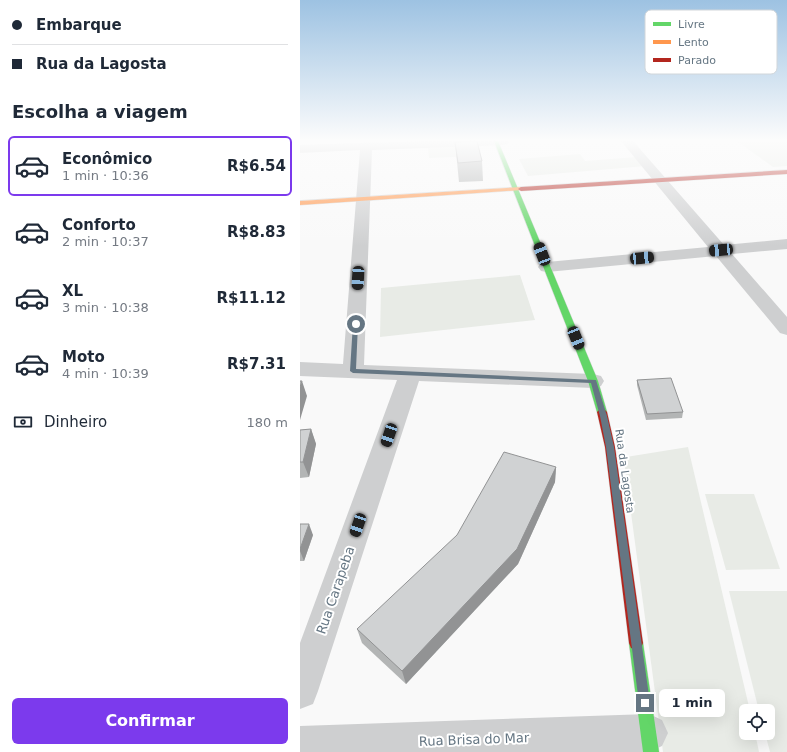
<!DOCTYPE html>
<html lang="pt">
<head>
<meta charset="utf-8">
<style>
	:root { --surface:#fff; --page:#f6f6f7; --text:#1f2937; --muted:#747a83; --line:#e0e1e3; --accent:#7c3aed }
	body { margin:0; font-family:"DejaVu Sans",sans-serif; background:var(--page); color:var(--text); height:100vh; display:flex; flex-direction:column; font-size:15px; white-space:nowrap }
	* { box-sizing:border-box; margin:0 }
	p { font-size:13px; color:var(--muted) }
	.icon { flex:none; width:22px; height:22px; fill:none; stroke:currentColor; stroke-width:2; stroke-linecap:round; stroke-linejoin:round }
	.map { position:relative; flex:1; overflow:hidden }
	.panel { display:flex; flex-direction:column; background:var(--surface); width:300px }
	.panel>* { flex:none }
	.guide { display:grid; align-content:center; height:88px; padding:0 12px; background:var(--surface) }
	.buttons { position:absolute; left:439px; top:704px; display:grid; gap:8px }
	.buttons a { display:grid; place-items:center; width:36px; height:36px; border-radius:6px; background:var(--surface); box-shadow:0 4px 16px #0002; font-size:20px }
	.end { position:absolute; width:18px; height:18px; margin:-9px; border:5px solid #657683; background:#fff; box-shadow:0 0 0 2px #fff }
	.from { border-radius:50% }
	.bubble { position:absolute; height:28px; border-radius:6px; background:var(--surface); box-shadow:0 4px 16px #0002; font-size:13px; font-weight:700; line-height:28px; text-align:center }
	.car { position:absolute; width:12px; height:24px; margin:-12px -6px; border-radius:5px; box-shadow:0 0 3px 1px #0007; background:linear-gradient(#222 24%,#8ab4d8 0 40%,#222 0 76%,#8ab4d8 0 86%,#222 0) }
	.guide b { display:flex; align-items:center; gap:14px; height:38px; font-size:15px }
	.guide b+b { border-top:1px solid var(--line) }
	.guide i { width:10px; height:10px; background:var(--text) }
	ul { padding:0; list-style:none }
	li { display:flex; align-items:center; gap:12px; height:60px; margin:0 8px 6px; padding:0 4px; border:2px solid transparent; border-radius:6px }
	li div { flex:1 }
	li b { display:block; font-size:15px }
	li em { font-style:normal; font-weight:700 }
	li.on { border-color:var(--accent) }
	li>.icon { width:36px; height:36px; stroke-width:1.5 }
	h2 { padding:0 12px; font-size:18px; line-height:48px }
	.pay { display:flex; align-items:center; gap:10px; height:44px; padding:0 12px; font-size:15px }
	.pay p { margin-inline-start:auto }
	.cta { display:flex; gap:8px; margin-top:auto; padding:8px 12px }
	.cta a { flex:1; height:46px; border-radius:6px; background:var(--accent); color:#fff; font-size:16px; font-weight:700; line-height:46px; text-align:center }
	main { display:flex; flex:1; min-height:0 }
	.map>svg:first-child { display:block }
	.green { fill:#e8ebe6 }
	.lines { fill:none; stroke-linecap:round; stroke-linejoin:round }
	.fast-casing { stroke:#d5d6d7; stroke-width:1 }
	.slow-casing { stroke:#d5d6d7; stroke-width:1 }
	.jam-casing { stroke:#d5d6d7; stroke-width:1 }
	.street { fill:#cecfd0; fill-rule:evenodd }
	.fast { fill:#63d668; fill-rule:evenodd }
	.slow { fill:#ff974d; fill-rule:evenodd }
	.jam { fill:#b3261e; fill-rule:evenodd }
	.wall { fill:#b3b5b5 }
	.shaded-wall { fill:#929394 }
	.building { fill:#d0d2d3; stroke:#929394 }
	.route { fill:#657683 }
	.labels { text-anchor:middle; stroke-width:4; stroke-linejoin:round; paint-order:stroke }
	.street-label { font-size:11px; fill:#657683; stroke:#fff }
	.near-street-label { font-size:13px; fill:#657683; stroke:#fff }
	.key { fill:#fff; stroke:#d1d6da; stroke-width:1 }
	.key-label { font-size:11px; fill:#657683 }
</style>
</head>
<body>
<main>
<section class="panel">
<div class="guide">
<b><i class="from"></i>Embarque</b>
<b><i></i>Rua da Lagosta</b>
</div>
<h2>Escolha a viagem</h2>
<ul>
<li class="on"><svg class="icon" aria-label="car" viewBox="0 0 24 24"><path d="M5 17H2v-5l4-1 3-4h7l3 4 3 1v5h-3M9 17h6M6 11h13"/><circle cx="7" cy="17" r="2"/><circle cx="17" cy="17" r="2"/></svg><div><b>Econômico</b><p>1 min · 10:36</p></div><em>R$6.54</em></li>
<li><svg class="icon" aria-label="car" viewBox="0 0 24 24"><path d="M5 17H2v-5l4-1 3-4h7l3 4 3 1v5h-3M9 17h6M6 11h13"/><circle cx="7" cy="17" r="2"/><circle cx="17" cy="17" r="2"/></svg><div><b>Conforto</b><p>2 min · 10:37</p></div><em>R$8.83</em></li>
<li><svg class="icon" aria-label="car" viewBox="0 0 24 24"><path d="M5 17H2v-5l4-1 3-4h7l3 4 3 1v5h-3M9 17h6M6 11h13"/><circle cx="7" cy="17" r="2"/><circle cx="17" cy="17" r="2"/></svg><div><b>XL</b><p>3 min · 10:38</p></div><em>R$11.12</em></li>
<li><svg class="icon" aria-label="car" viewBox="0 0 24 24"><path d="M5 17H2v-5l4-1 3-4h7l3 4 3 1v5h-3M9 17h6M6 11h13"/><circle cx="7" cy="17" r="2"/><circle cx="17" cy="17" r="2"/></svg><div><b>Moto</b><p>4 min · 10:39</p></div><em>R$7.31</em></li>
</ul>
<div class="pay"><svg class="icon" aria-label="cash" viewBox="0 0 24 24"><path d="M3 7h18v10H3z"/><circle cx="12" cy="12" r="2"/></svg>Dinheiro<p>180 m</p></div>
<div class="cta"><a>Confirmar</a></div>
</section>
<div class="map">
<svg width="487" height="752" viewBox="0 0 487 752">
	<rect width="100%" height="100%" fill="#f9f9f9"/>
	<g class="green">
		<polygon points="437,141 487,141 487,143 485,144 487,145 487,166 473,167"/>
		<polygon points="175,146 177,156 129,158 128,148"/>
		<polygon points="280,154 285,161 337,157 346,166 228,176 219,159"/>
		<polygon points="220,275 235,320 80,337 81,288"/>
		<polygon points="388,447 450,711 446,711 446,733 455,733 459,752 363,752 325,468 326,457"/>
		<polygon points="405,494 454,494 480,569 426,570"/>
		<polygon points="429,591 487,591 487,752 470,752 465,733 468,733 468,711 459,711"/>
	</g>
	<g class="lines">
		<defs>
			<g id="fast">
				<polygon points="194,141 198,141 298,381 307,412 305,414 299,414 297,412 288,381"/>
				<polygon points="336,636 341,638 343,643 359,752 343,752 329,643 331,638"/>
			</g>
			<polygon id="slow" points="221,187 223,188 223,190 0,205 0,201"/>
			<g id="jam">
				<polygon points="487,170 487,174 221,191 218,189 221,187"/>
				<polygon points="302,409 305,410 307,412 315,447 343,643 341,648 336,650 331,648 329,643 305,447 297,412 299,410"/>
			</g>
		</defs>
		<use href="#fast" class="fast-casing"/>
		<use href="#slow" class="slow-casing"/>
		<use href="#jam" class="jam-casing"/>
		<g class="street">
			<polygon points="121,141 209,141 207,144 203,145 72,150 64,365 293,374 301,376 304,381 301,386 293,388 119,381 18,691 13,704 0,709 0,643 97,380 0,376 0,362 43,364 60,150 0,153 0,145"/>
			<polygon points="321,141 333,141 424,245 487,239 487,249 432,254 487,317 487,335 480,333 416,256 247,272 241,271 238,267 241,263 247,262 408,247"/>
			<polygon points="349,714 362,720 368,733 362,746 349,752 0,752 0,726"/>
		</g>
		<use href="#fast" class="fast"/>
		<use href="#slow" class="slow"/>
		<use href="#jam" class="jam"/>
	</g>
	<g class="wall">
		<polygon points="155,142 182,161 183,181 159,182"/>
		<polygon points="337,380 383,412 382,418 346,420 337,385"/>
		<polygon points="11,429 16,444 9,477 0,478 0,430"/>
		<polygon points="256,467 255,482 218,564 106,684 62,643 57,629"/>
		<polygon points="0,524 13,535 4,561 0,561"/>
	</g>
	<g class="shaded-wall">
		<polygon points="2,381 7,396 0,420 0,387"/>
		<polygon points="11,429 16,444 9,477 3,462"/>
		<polygon points="256,467 255,482 218,564 106,684 102,671"/>
		<polygon points="9,524 13,535 4,561 0,551 0,549"/>
	</g>
	<g class="building">
		<polygon points="177,141 182,161 158,163 155,142"/>
		<polygon points="371,378 383,412 347,414 337,380"/>
		<polygon points="0,381 2,381 0,387"/>
		<polygon points="11,429 3,462 0,462 0,430"/>
		<polygon points="204,452 256,467 217,549 102,671 57,629 157,535"/>
		<polygon points="0,524 9,524 0,549"/>
	</g>
	<linearGradient id="sky" x2="0" y2="1"><stop stop-color="#9dc2e2"/><stop offset="0.57" stop-color="#fcfcfc"/><stop offset="1" stop-color="#fcfcfc" stop-opacity="0"/></linearGradient>
	<rect width="487" height="246" fill="url(#sky)"/>
	<polygon class="route" points="53,323 58,324 56,369 296,380 307,416 314,447 350,703 349,707 345,708 341,707 339,703 306,447 300,416 291,383 53,373 50,371"/>
	<g class="labels">
		<g class="street-label">
			<text transform="translate(325 471) rotate(82)" y="4">Rua da Lagosta</text>
		</g>
		<g class="near-street-label">
			<text transform="translate(35 590) rotate(-71)" y="5">Rua Carapeba</text>
			<text transform="translate(174 739) rotate(-2)" y="5">Rua Brisa do Mar</text>
		</g>
	</g>
	<rect x="345" y="10" width="132" height="64" rx="6" class="key"/>
	<rect x="353" y="22" width="18" height="4" fill="#63d668"/>
	<rect x="353" y="40" width="18" height="4" fill="#ff974d"/>
	<rect x="353" y="58" width="18" height="4" fill="#b3261e"/>
	<g class="key-label">
		<text x="378" y="28">Livre</text>
		<text x="378" y="46">Lento</text>
		<text x="378" y="64">Parado</text>
	</g>
</svg>
<div class="buttons">
<a><svg class="icon" aria-label="locate" viewBox="0 0 24 24"><circle cx="12" cy="12" r="6"/><path d="M12 2v4M12 18v4M2 12h4M18 12h4"/></svg></a>
</div>
<i class="end from" style="left:56px;top:324px"></i>
<i class="end" style="left:345px;top:703px"></i>
<div class="bubble" style="left:359px;top:689px;width:66px">1 min</div>
<i class="car" style="left:421px;top:250px;rotate:265deg"></i>
<i class="car" style="left:242px;top:254px;rotate:339deg"></i>
<i class="car" style="left:342px;top:258px;rotate:85deg"></i>
<i class="car" style="left:58px;top:278px;rotate:183deg"></i>
<i class="car" style="left:276px;top:338px;rotate:158deg"></i>
<i class="car" style="left:89px;top:435px;rotate:199deg"></i>
<i class="car" style="left:58px;top:525px;rotate:199deg"></i>
</div>
</main>
</body>
</html>
